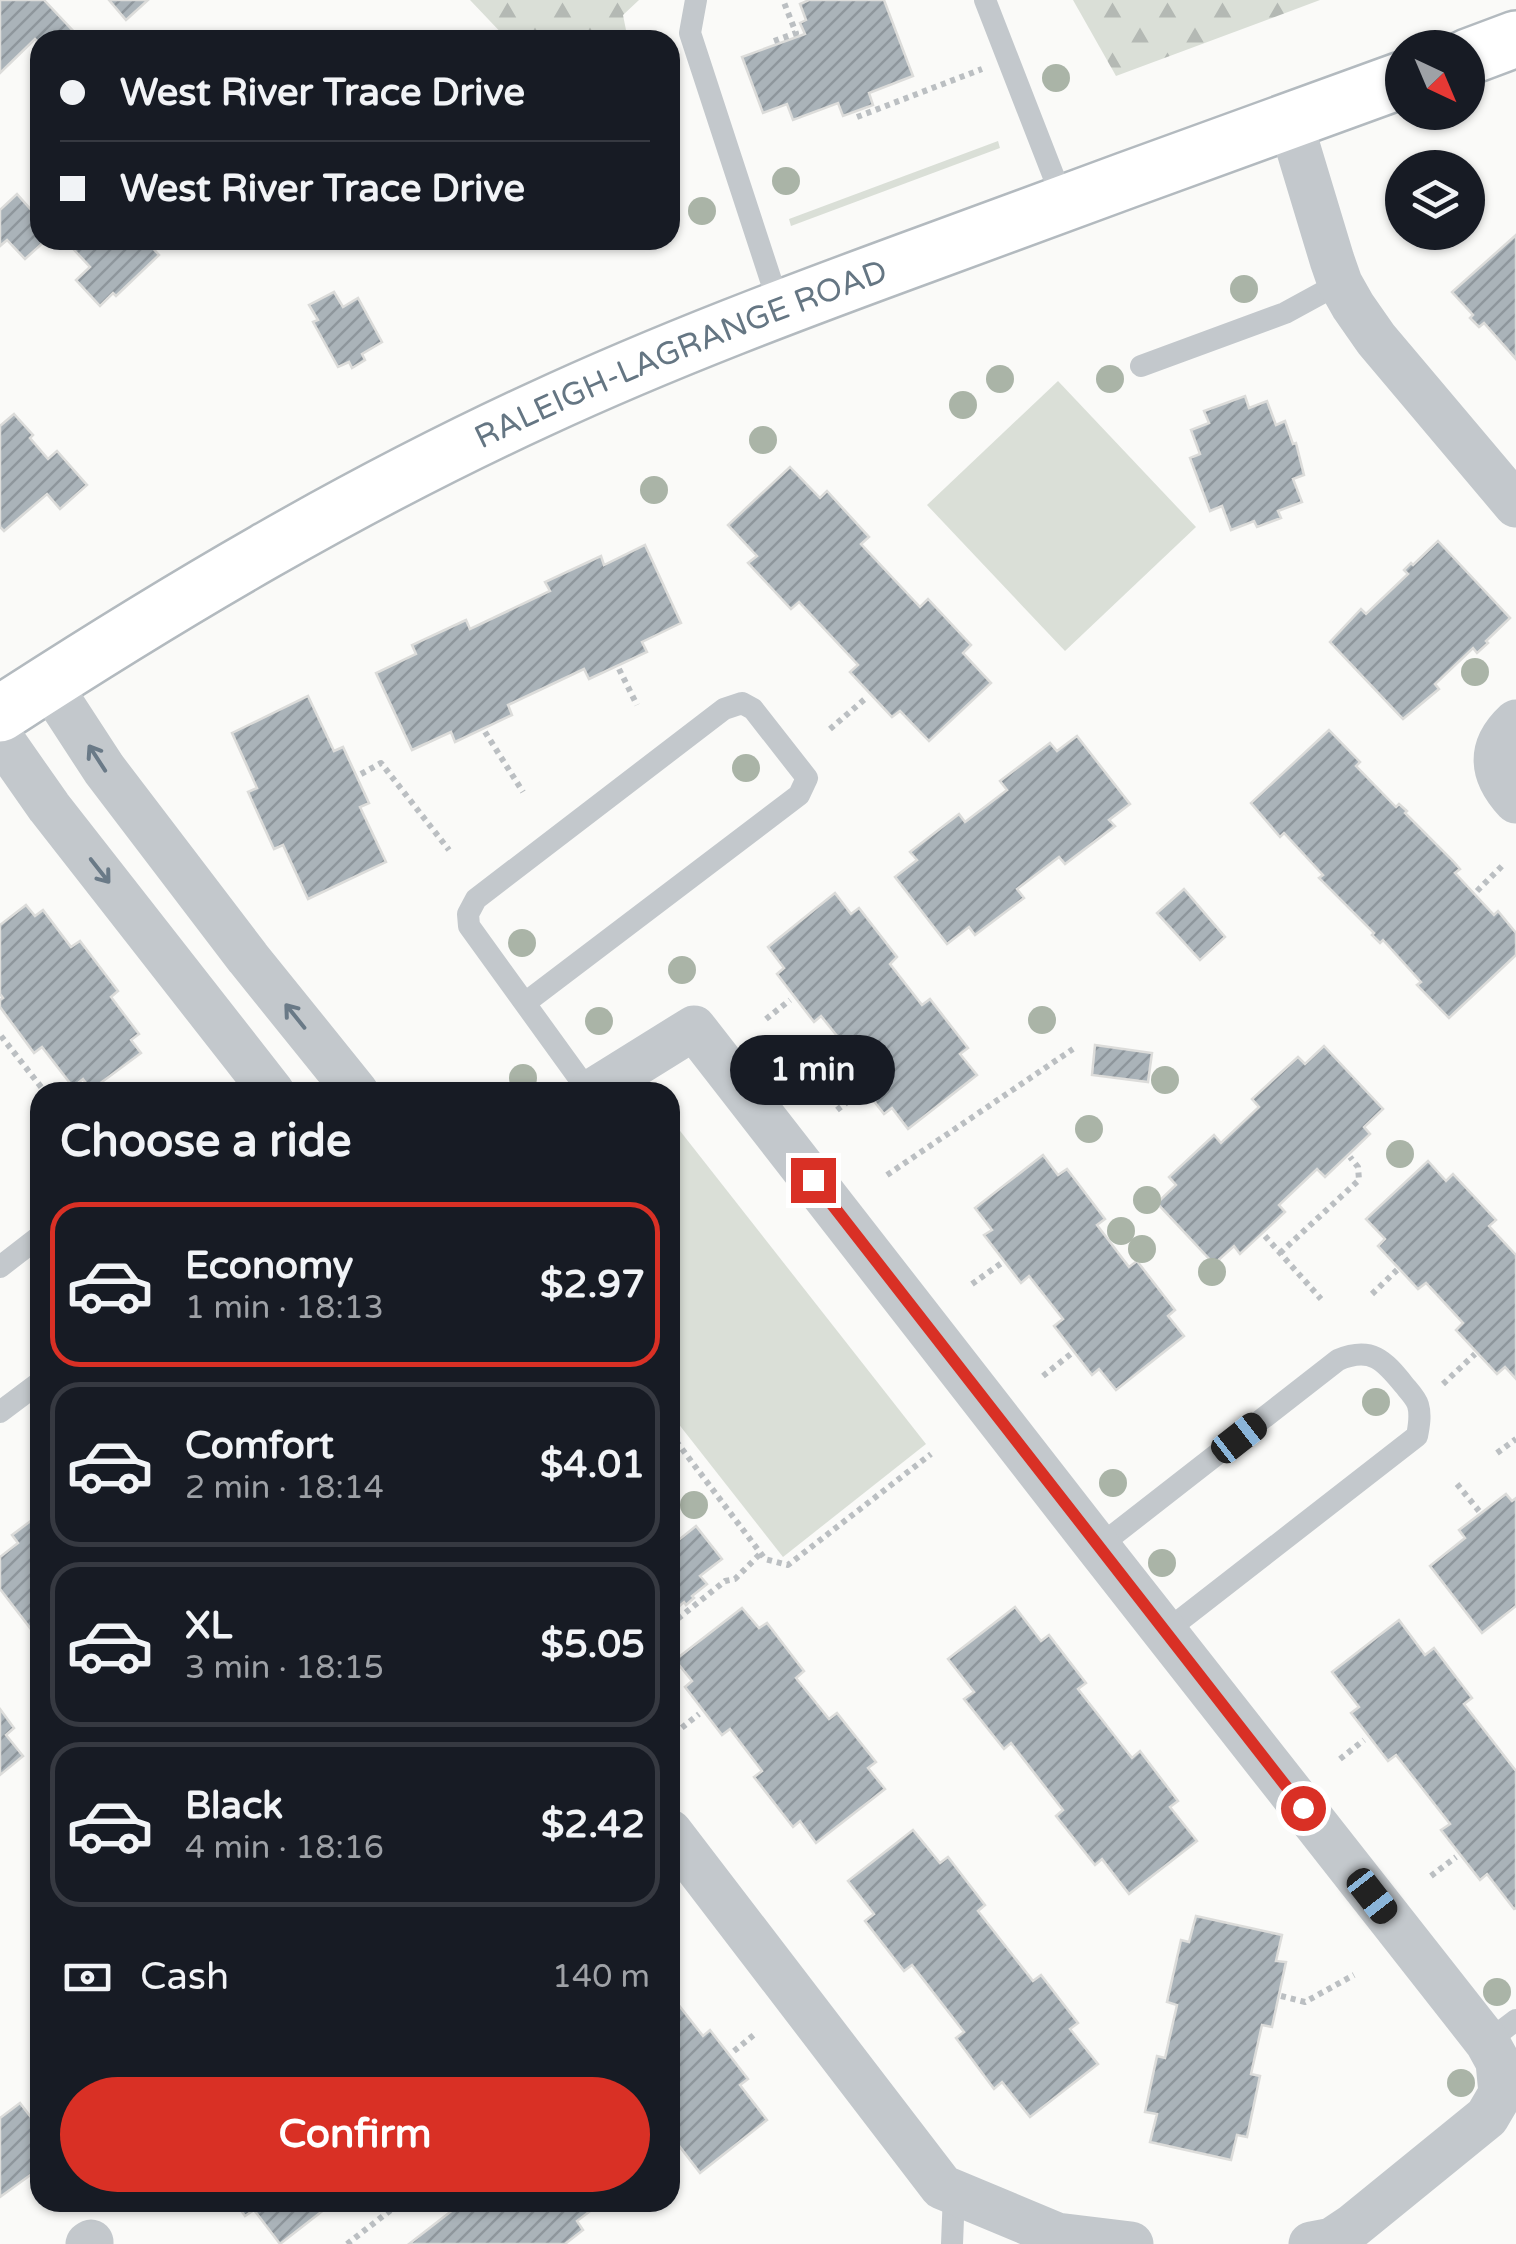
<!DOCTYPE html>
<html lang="en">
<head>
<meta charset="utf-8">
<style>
	:root { --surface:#171b24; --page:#20242c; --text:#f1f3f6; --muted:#9ea1a6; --line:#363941; --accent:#d93025 }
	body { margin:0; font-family:"Varela Round",sans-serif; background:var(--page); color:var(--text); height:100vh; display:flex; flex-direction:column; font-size:38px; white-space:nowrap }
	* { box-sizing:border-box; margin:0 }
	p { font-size:32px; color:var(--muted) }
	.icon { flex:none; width:55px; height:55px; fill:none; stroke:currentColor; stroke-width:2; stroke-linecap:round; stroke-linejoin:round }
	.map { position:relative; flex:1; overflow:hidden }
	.drawer { position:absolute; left:30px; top:1082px; width:650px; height:1130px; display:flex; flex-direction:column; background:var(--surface); border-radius:30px; box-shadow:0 2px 8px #0004 }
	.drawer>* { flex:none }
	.banner { position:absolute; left:30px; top:30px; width:650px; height:220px; border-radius:30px; box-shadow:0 2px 8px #0004; display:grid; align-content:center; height:220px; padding:0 30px; background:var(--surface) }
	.needle { width:65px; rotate:136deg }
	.controls { position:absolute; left:1385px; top:30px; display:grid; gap:20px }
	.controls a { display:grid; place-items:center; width:100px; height:100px; border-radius:50%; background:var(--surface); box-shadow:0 2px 8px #0004; font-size:50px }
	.end { position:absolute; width:45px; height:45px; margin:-22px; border:12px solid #d93025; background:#fff; box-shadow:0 0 0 5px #fff }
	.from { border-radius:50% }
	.bubble { position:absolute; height:70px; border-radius:35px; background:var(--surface); box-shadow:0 2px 8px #0004; font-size:32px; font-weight:700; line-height:70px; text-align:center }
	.car { position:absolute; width:30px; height:60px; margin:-30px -15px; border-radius:12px; box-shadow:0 0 8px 2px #0007; background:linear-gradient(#222 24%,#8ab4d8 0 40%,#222 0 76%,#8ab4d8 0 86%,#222 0) }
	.banner b { display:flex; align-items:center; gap:35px; height:95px; font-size:38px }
	.banner b+b { border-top:2px solid var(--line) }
	.banner i { width:25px; height:25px; background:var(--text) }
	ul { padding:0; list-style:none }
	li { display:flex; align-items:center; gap:30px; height:165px; margin:0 20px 15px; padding:0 10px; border:5px solid var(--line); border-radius:30px }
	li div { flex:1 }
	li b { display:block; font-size:38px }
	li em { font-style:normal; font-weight:700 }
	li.active { border-color:var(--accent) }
	li>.icon { width:90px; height:90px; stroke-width:1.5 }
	h2 { padding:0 30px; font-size:45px; line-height:120px }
	.pay { display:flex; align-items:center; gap:25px; height:110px; padding:0 30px; font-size:38px }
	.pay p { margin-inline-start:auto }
	.cta { display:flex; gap:20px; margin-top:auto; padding:20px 30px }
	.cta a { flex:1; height:115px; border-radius:60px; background:var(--accent); color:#fff; font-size:40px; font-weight:700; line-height:115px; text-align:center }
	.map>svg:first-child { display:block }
	.green { fill:#dadfd7 }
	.forest { fill:url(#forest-firs) }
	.building { fill:url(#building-hatch); stroke:#dcdcda; stroke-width:2.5 }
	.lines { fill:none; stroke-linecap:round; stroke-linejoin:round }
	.secondary-casing { stroke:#b3babf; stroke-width:60 }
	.path { stroke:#bbbfc2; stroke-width:6; stroke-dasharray:5 5; stroke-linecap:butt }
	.lane { stroke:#c3c8cc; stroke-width:22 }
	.street { stroke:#c3c8cc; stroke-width:45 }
	.secondary { stroke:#fff; stroke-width:55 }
	.tree { fill:#aab4a7 }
	.oneway { stroke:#6a7a87 }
	.route { stroke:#d93025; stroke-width:12 }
	.labels { text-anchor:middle; stroke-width:10; stroke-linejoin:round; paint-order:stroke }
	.street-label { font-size:32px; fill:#657683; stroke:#fff }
</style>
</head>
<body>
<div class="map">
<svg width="1516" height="2244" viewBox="0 0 1516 2244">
	<defs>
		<pattern id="forest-firs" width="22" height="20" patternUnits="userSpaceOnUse" patternTransform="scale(2.5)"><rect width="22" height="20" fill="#dadfd7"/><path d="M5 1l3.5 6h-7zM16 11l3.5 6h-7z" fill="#b4b9b4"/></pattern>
		<pattern id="building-hatch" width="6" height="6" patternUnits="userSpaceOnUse" patternTransform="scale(2.5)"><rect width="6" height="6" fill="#aab3b9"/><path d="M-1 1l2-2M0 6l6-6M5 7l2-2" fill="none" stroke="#8e969c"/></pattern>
	</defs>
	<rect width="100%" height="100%" fill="#fafaf8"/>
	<g class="green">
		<polygon points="998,141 1000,148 791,226 789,219"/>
		<polygon points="1058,381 1196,527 1065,651 927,505"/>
		<polygon points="677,1127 926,1444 783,1557 670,1413 670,1132"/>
	</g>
	<g class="forest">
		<polygon points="470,0 639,0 623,15 628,40 508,40"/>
		<polygon points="1073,0 1320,0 1116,76"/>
	</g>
	<g class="building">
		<polygon points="0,0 44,0 76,34 69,40 40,40 40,44 35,39 0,73"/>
		<polygon points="109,0 148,0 126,20"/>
		<polygon points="809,0 884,0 913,76 869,93 873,105 843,116 838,103 793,120 787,104 763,113 742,57 805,34 800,23 806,20 800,4"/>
		<polygon points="17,194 40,220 40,240 46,240 25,259 7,240 0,246 0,210"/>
		<polygon points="1516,235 1516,359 1484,323 1479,327 1470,318 1473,315 1452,292"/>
		<polygon points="65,240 145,240 159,255 116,296 113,293 100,306 76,280 90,267"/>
		<polygon points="334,292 343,307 358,298 382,342 362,354 365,360 352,368 349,362 338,367 313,322 318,320 309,305"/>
		<polygon points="1245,396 1249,408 1267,401 1276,425 1285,421 1293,444 1296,443 1304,475 1293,479 1302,502 1278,511 1281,518 1257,527 1254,521 1231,530 1222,506 1210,511 1190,458 1200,454 1191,430 1209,423 1204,411"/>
		<polygon points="14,414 33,435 30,438 48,459 57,451 87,485 60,509 47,494 4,531 0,527 0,426"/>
		<polygon points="790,467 820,498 827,491 869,537 861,544 920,607 928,599 971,645 963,653 991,683 929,741 900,711 892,717 850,672 858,665 799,602 791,609 748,563 757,556 728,525"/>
		<polygon points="1438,541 1510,618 1486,641 1488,643 1477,653 1473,648 1435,684 1439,689 1403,719 1330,642 1361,609 1366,614 1408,574 1404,570 1411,563 1413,565"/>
		<polygon points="645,545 681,623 642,642 647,652 589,679 584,669 508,705 512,715 455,742 451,732 412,750 376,673 416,654 412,645 466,620 470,629 550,591 545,582 601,556 604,565"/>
		<polygon points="308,696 334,751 343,747 369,803 360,807 386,862 308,899 283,845 274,849 248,792 257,788 232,733"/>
		<polygon points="1329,730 1360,762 1356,766 1396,807 1399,804 1407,811 1405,813 1453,861 1460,869 1455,873 1494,915 1498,911 1516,933 1516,955 1449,1018 1417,985 1421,982 1383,940 1380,943 1372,935 1374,933 1319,878 1323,875 1284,833 1280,837 1251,803"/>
		<polygon points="1077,736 1130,804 1109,820 1115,826 1065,864 1059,857 1017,889 1024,898 975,935 969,927 947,944 895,877 917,860 910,852 959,814 965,822 1007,790 1000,781 1050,743 1057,751"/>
		<polygon points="1184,889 1225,937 1200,960 1157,913"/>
		<polygon points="835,893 851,914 859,908 897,957 890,964 922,1005 930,999 968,1048 960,1054 977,1075 908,1129 892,1108 884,1114 845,1064 854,1057 821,1016 814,1022 777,974 784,968 768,947"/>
		<polygon points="26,905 35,916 43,910 71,947 80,941 118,991 111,997 139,1034 131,1040 141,1053 91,1090 83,1079 73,1087 42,1047 34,1053 0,1007 0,1000 3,998 0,994 0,925"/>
		<polygon points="1095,1045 1152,1053 1148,1082 1092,1075"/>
		<polygon points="1324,1046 1383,1109 1364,1127 1370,1134 1325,1177 1317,1169 1279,1205 1285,1212 1240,1254 1234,1246 1214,1264 1157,1203 1176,1185 1169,1177 1214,1135 1221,1143 1259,1107 1252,1099 1298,1057 1305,1064"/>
		<polygon points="1043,1155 1058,1175 1067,1169 1105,1219 1097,1225 1129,1267 1137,1261 1175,1310 1168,1316 1184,1336 1116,1390 1099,1369 1092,1375 1054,1326 1063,1319 1029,1276 1021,1283 984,1235 992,1230 975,1208"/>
		<polygon points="1428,1161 1446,1181 1453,1174 1496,1220 1489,1226 1516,1255 1516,1379 1505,1367 1497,1374 1456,1330 1463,1323 1426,1283 1418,1289 1378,1246 1385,1239 1366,1219"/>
		<polygon points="1506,1494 1512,1501 1516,1498 1516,1606 1482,1633 1430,1566 1465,1538 1459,1530"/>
		<polygon points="40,1514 40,1634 37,1637 0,1589 0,1557 18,1543 12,1535"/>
		<polygon points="696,1526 722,1559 700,1576 707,1584 692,1596 694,1598 686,1605 684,1602 670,1614 670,1537 675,1543"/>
		<polygon points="1015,1607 1041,1641 1049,1635 1086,1683 1078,1689 1132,1758 1140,1751 1178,1801 1170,1807 1197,1841 1129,1894 1102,1859 1095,1865 1056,1816 1063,1810 1011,1743 1004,1749 964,1699 974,1692 948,1659"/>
		<polygon points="742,1608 759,1628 767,1623 804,1671 796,1678 829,1719 837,1713 876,1762 868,1768 885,1789 816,1843 800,1821 793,1827 754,1777 762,1771 730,1729 722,1735 685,1687 692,1681 675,1660"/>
		<polygon points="1399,1620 1425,1655 1434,1648 1472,1698 1464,1704 1516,1771 1516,1908 1514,1909 1487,1874 1480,1880 1441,1830 1450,1824 1396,1755 1388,1761 1351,1713 1359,1707 1332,1672"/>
		<polygon points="0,1709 14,1728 6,1735 23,1756 0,1775"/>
		<polygon points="913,1830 940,1863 948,1857 985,1905 978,1911 1033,1981 1041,1975 1078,2023 1070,2029 1098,2064 1030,2117 1002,2082 994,2089 956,2038 964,2032 912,1965 904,1971 865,1921 874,1914 848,1881"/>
		<polygon points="1196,1916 1282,1935 1276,1961 1286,1962 1272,2027 1262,2025 1251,2074 1260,2076 1247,2137 1237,2135 1231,2160 1150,2142 1157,2114 1145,2112 1157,2056 1165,2058 1177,2005 1167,2002 1181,1940 1189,1942"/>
		<polygon points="670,1994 703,2036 710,2030 748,2079 740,2085 767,2120 700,2173 673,2138 670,2141"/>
		<polygon points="20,2103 40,2129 40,2168 0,2197 0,2118"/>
		<polygon points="235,2202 334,2202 280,2244 254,2210 245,2216"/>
		<polygon points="463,2202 602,2202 577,2221 583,2230 565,2244 409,2244"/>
	</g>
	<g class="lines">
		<defs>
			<g id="secondary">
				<polyline points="1468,57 1516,39"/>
				<path id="s1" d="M0,714C174,601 351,496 540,409C667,350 798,301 929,253C1086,194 1245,138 1402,80"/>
			</g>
		</defs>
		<use href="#secondary" class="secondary-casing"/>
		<g class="path">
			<polyline points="774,41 796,33 783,0"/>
			<polyline points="857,117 982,69"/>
			<polyline points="619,669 637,705"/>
			<polyline points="830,729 866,698"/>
			<polyline points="485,732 523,792"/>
			<polyline points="361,774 381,763 449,850"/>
			<polyline points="1477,891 1503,865"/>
			<polyline points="766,1019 790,1000"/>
			<polyline points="1,1036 45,1092"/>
			<polyline points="837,1110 861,1091"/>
			<polyline points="887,1175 1073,1049"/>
			<polyline points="1265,1236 1321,1299"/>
			<polyline points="1280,1253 1359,1180 1358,1167 1350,1157"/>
			<polyline points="972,1284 1003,1262"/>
			<polyline points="1372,1294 1397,1270"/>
			<polyline points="1043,1376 1072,1353"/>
			<polyline points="1443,1384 1475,1354"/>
			<polyline points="670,1433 765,1559 788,1565 931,1454"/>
			<polyline points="1497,1453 1516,1439"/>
			<polyline points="1457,1484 1479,1511"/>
			<polyline points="670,1625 725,1581 735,1579 761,1553"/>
			<polyline points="674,1734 699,1714"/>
			<polyline points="1340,1759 1364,1740"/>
			<polyline points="1431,1876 1456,1857"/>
			<polyline points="1281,1996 1305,2002 1354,1975"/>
			<polyline points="734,2051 755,2034"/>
			<polyline points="347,2244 396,2206"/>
		</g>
		<g class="lane">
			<polyline points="696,0 690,33 780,308"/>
			<polyline points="985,0 1064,203"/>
			<polyline points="1141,366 1285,313 1340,283"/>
			<polyline points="525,1003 799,795 807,778 753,709 742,703 724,709 476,899 468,914 469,926 589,1092"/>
			<polyline points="0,1267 40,1236"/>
			<polyline points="0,1412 40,1382"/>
			<path d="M1098,1547L1338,1360C1371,1346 1384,1360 1404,1385C1409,1391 1416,1398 1418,1405C1421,1415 1419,1426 1417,1436L1165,1632"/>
			<polyline points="1487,2042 1516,2020"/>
			<polyline points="952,2244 954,2193"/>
		</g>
		<g class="street">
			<polyline points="1290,121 1332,260 1340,283 1353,306 1376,339 1516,505"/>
			<polyline points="48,683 104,769 248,958 356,1092"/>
			<path d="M1516,722C1488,748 1491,774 1516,801"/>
			<polyline points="0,737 49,807 272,1092"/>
			<polyline points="591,1092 694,1028 1098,1547 1487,2042 1498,2062 1501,2093 1487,2117 1353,2226 1332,2240 1311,2244"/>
			<polyline points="670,1832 942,2187 1057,2235 1131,2244"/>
			<polyline points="88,2244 91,2242 91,2244"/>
		</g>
		<use href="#secondary" class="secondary"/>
	</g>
	<g class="tree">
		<circle cx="1056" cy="78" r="14"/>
		<circle cx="786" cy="181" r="14"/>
		<circle cx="702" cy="211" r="14"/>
		<circle cx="1244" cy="289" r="14"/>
		<circle cx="1000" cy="379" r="14"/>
		<circle cx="1110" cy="379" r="14"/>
		<circle cx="963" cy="405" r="14"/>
		<circle cx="763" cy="440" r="14"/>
		<circle cx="654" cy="490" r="14"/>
		<circle cx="1475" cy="672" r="14"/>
		<circle cx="746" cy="768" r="14"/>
		<circle cx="522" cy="943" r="14"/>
		<circle cx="682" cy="970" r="14"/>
		<circle cx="1042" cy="1020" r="14"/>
		<circle cx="599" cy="1021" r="14"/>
		<circle cx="523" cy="1078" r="14"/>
		<circle cx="1165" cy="1080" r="14"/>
		<circle cx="1089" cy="1129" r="14"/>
		<circle cx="1400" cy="1154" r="14"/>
		<circle cx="1147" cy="1200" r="14"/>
		<circle cx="1121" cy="1231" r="14"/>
		<circle cx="1142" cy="1249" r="14"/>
		<circle cx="1212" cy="1272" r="14"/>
		<circle cx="1376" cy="1402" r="14"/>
		<circle cx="1113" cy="1483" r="14"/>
		<circle cx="694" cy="1505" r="14"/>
		<circle cx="1162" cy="1563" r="14"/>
		<circle cx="1497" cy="1992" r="14"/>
		<circle cx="1461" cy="2083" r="14"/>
	</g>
	<defs><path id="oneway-shaft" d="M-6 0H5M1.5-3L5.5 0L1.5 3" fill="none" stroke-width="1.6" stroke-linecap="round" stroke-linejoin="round" transform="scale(2.5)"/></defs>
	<g class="oneway">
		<use href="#oneway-shaft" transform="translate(97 758) rotate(-123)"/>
		<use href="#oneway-shaft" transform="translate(100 871) rotate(52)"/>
		<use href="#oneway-shaft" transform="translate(295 1016) rotate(-129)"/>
	</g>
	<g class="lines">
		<polyline class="route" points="813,1180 1303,1808"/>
	</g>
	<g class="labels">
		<g class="street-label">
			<text dy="11" stroke="none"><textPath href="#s1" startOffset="772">RALEIGH-LAGRANGE ROAD</textPath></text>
		</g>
	</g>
</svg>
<div class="controls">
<a><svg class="needle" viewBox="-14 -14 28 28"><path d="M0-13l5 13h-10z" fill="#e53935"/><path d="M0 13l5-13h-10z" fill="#9ea1a6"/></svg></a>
<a><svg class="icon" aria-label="layers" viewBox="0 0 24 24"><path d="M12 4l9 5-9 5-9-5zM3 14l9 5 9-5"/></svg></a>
</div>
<i class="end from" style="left:1303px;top:1808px"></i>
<i class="end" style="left:813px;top:1180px"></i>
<div class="bubble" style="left:730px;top:1035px;width:165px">1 min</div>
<i class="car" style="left:1239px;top:1438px;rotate:52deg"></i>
<i class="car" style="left:1372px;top:1896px;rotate:142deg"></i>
<div class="banner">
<b><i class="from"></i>West River Trace Drive</b>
<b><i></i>West River Trace Drive</b>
</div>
<section class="drawer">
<h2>Choose a ride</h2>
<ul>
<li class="active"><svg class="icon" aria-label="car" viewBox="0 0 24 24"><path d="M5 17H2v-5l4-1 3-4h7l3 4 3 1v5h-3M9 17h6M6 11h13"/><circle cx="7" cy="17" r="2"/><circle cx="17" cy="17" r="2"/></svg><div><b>Economy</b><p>1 min · 18:13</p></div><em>$2.97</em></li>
<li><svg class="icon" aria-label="car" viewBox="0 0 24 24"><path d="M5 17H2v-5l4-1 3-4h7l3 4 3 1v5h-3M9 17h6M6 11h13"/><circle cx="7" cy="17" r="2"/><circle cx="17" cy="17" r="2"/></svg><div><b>Comfort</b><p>2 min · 18:14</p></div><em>$4.01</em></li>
<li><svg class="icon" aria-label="car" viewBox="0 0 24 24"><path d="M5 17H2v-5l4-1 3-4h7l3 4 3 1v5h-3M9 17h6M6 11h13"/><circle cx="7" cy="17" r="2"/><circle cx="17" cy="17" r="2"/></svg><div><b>XL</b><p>3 min · 18:15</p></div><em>$5.05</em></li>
<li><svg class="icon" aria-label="car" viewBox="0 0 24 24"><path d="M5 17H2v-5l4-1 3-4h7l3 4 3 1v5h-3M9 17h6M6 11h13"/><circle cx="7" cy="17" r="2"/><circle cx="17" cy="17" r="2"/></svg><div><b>Black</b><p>4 min · 18:16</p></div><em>$2.42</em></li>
</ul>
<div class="pay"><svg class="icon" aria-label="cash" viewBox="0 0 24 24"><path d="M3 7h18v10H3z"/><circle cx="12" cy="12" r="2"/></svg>Cash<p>140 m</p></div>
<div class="cta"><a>Confirm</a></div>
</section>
</div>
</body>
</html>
